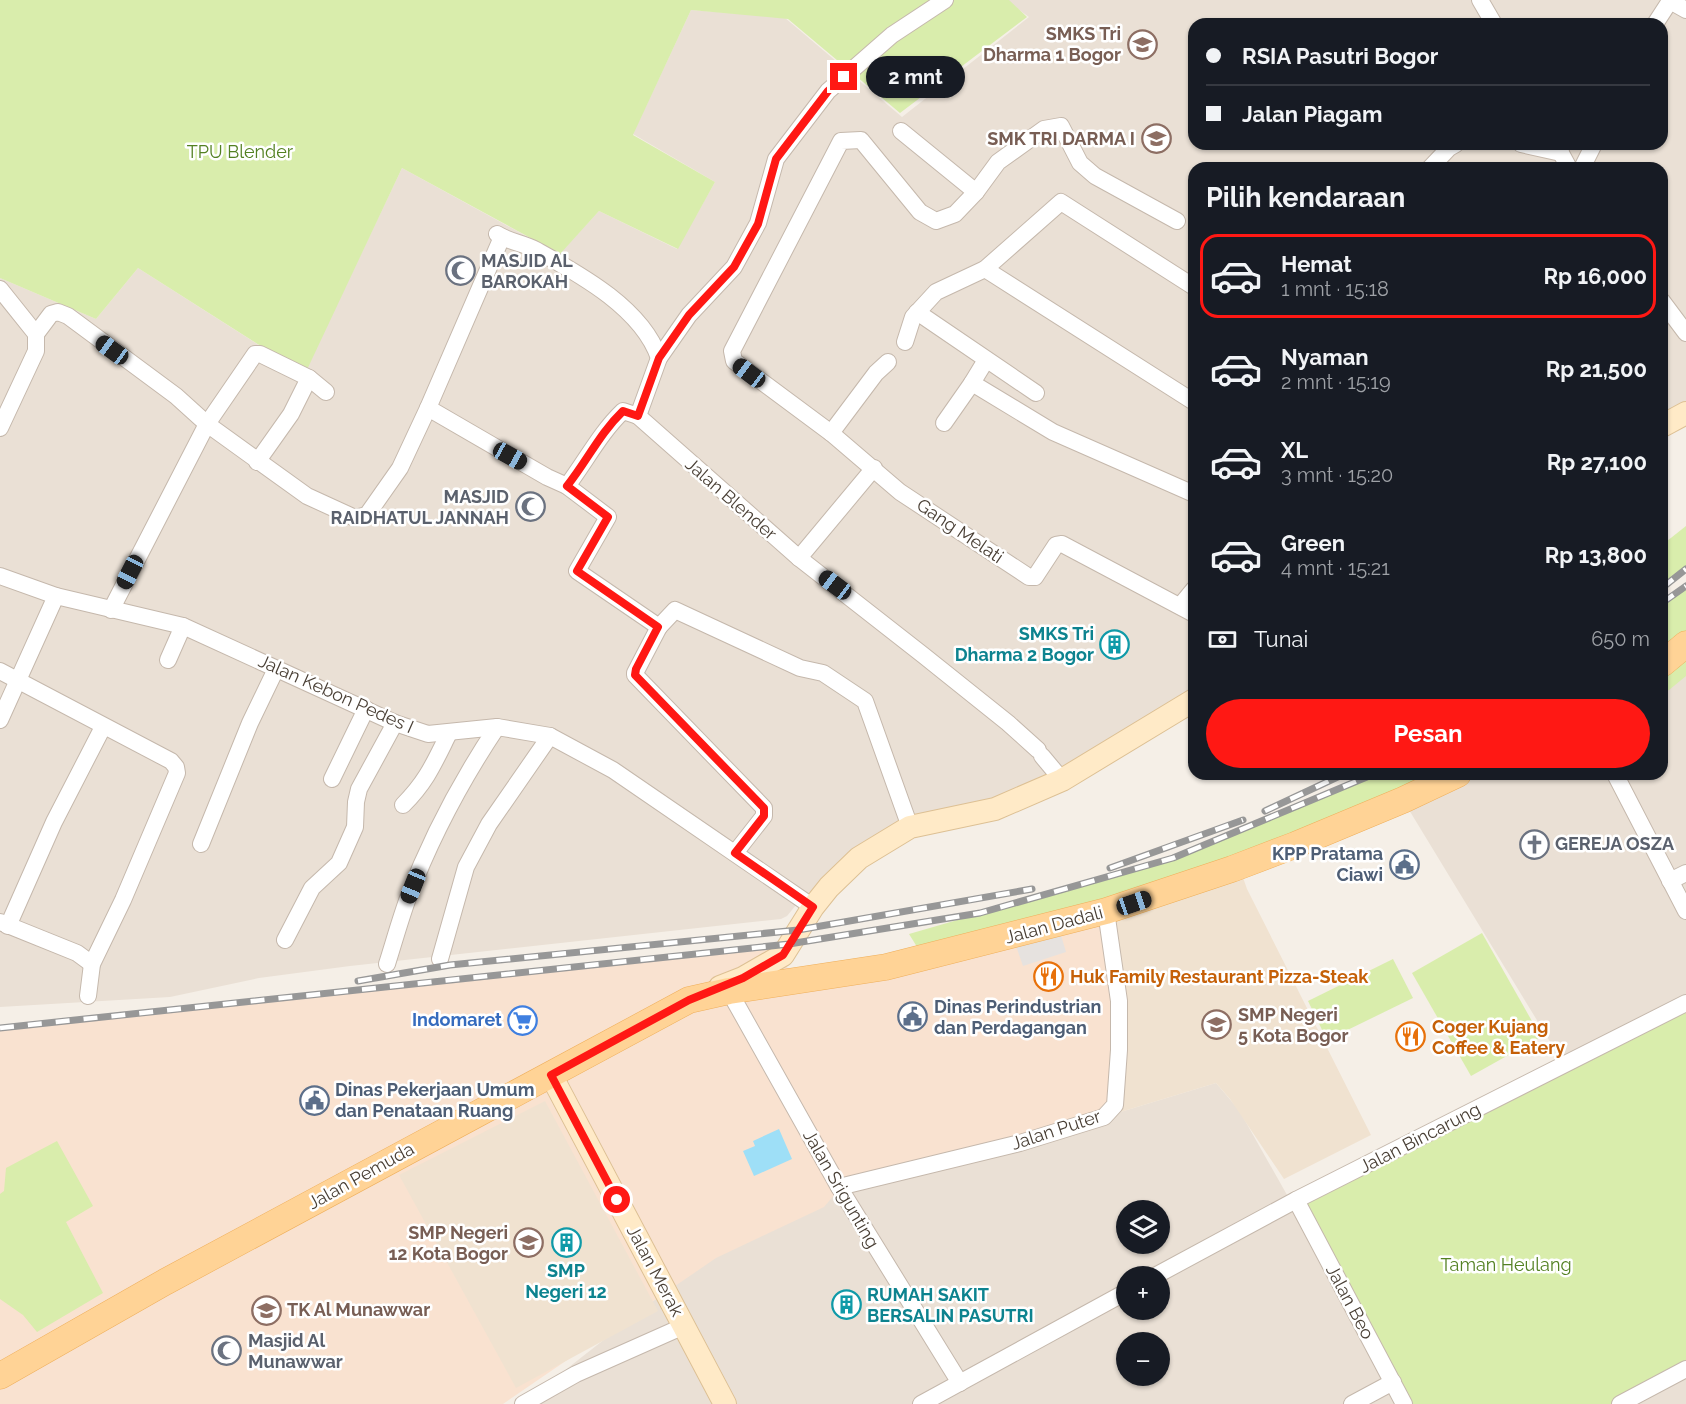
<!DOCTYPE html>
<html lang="id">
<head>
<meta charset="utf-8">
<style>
	:root { --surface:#171b24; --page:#242831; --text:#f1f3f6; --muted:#9ea1a6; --line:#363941; --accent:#ff1814 }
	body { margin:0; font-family:Raleway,sans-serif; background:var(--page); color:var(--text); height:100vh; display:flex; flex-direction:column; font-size:22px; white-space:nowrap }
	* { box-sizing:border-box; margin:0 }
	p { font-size:20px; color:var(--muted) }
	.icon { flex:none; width:33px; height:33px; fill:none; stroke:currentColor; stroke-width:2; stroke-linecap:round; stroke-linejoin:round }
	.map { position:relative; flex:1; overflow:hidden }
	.sheet { position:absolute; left:1188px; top:162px; width:480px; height:618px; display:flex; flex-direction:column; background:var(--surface); border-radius:18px; box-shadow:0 2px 4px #0004 }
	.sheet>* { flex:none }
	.top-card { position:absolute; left:1188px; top:18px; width:480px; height:132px; border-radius:18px; box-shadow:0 2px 4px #0004; display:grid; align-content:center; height:132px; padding:0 18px; background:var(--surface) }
	.buttons { position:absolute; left:1116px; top:1200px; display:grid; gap:12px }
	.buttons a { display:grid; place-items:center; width:54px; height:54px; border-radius:50%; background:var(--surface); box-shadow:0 2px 4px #0004; font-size:30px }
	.end { position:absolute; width:27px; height:27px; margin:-14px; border:8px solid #ff1814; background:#fff; box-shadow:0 0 0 3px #fff }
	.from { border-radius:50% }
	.bubble { position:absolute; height:42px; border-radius:21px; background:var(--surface); box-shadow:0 2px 4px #0004; font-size:20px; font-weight:700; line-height:42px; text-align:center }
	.car { position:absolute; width:18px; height:36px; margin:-18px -9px; border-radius:8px; box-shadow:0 0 4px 2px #0007; background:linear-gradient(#222 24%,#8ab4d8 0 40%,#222 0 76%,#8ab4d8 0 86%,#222 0) }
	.top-card b { display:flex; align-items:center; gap:21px; height:57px; font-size:22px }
	.top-card b+b { border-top:2px solid var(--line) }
	.top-card i { width:15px; height:15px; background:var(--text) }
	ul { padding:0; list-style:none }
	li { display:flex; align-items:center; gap:18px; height:84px; margin:0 12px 9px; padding:0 6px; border:3px solid transparent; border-radius:18px }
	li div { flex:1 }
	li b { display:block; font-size:22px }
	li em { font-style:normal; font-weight:700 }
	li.current { border-color:var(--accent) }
	li>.icon { width:54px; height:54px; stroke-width:1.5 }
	h2 { padding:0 18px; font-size:27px; line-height:72px }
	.pay { display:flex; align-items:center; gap:15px; height:66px; padding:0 18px; font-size:22px }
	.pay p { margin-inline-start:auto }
	.button { display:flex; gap:12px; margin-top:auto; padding:12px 18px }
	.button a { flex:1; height:69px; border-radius:36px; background:var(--accent); color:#fff; font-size:24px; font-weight:700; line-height:69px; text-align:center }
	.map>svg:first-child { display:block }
	.residential { fill:#eae0d5; fill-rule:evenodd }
	.commercial { fill:#f9e2d0 }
	.education { fill:#f0e2d0 }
	.green { fill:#d9edac }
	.parking { fill:#e6e2df }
	.water { fill:#9edff7 }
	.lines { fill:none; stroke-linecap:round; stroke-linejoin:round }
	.street-casing { stroke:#c5b8ac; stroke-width:18 }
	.secondary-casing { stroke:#ddc094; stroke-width:24 }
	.primary-casing { stroke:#efaf5b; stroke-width:27 }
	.street { stroke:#fff; stroke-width:16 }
	.secondary { stroke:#ffeac7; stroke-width:22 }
	.primary { stroke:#ffd396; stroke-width:26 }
	.rail-casing { stroke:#979797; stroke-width:7 }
	.rail { stroke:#fff; stroke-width:4.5; stroke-dasharray:14; stroke-linecap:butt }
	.route { stroke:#ff1814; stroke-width:8 }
	.labels { text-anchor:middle; stroke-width:5; stroke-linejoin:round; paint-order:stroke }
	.education-label { font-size:18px; font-weight:bold; fill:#785e54; stroke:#fff; text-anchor:end }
	.park-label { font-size:18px; fill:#538122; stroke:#fff }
	.worship-label { font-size:18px; font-weight:bold; fill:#5b616d; stroke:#fff; text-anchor:start }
	.street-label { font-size:18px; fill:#493f35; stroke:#fff }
	.culture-label { font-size:18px; font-weight:bold; fill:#0d838f; stroke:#fff; text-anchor:end }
	.service-label { font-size:18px; font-weight:bold; fill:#4e5e75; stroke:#fff; text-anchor:start }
	.food-label { font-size:18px; font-weight:bold; fill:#c56008; stroke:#fff; text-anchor:start }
	.shop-label { font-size:18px; font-weight:bold; fill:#366cbe; stroke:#fff; text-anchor:end }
</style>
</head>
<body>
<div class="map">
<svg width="1686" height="1404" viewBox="0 0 1686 1404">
	<rect width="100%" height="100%" fill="#f5efe7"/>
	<g class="residential">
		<path d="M1006,0H1686V412L1662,425V168H1194V701L1062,780L909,827L813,907L801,899L787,916L781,919L350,966L259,978L170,997L0,1007V278L96,319L138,268L304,374L402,168L559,254L599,211L677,249L715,182L633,134L691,10L784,17L902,117L1029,17ZM1194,24H1662V144H1194Z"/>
		<path d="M1686,625V1404H522L703,1262L842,1186L1104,1117L1216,1083L1239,1110L1291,1202L1563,1063L1403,800L1458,774H1662V642ZM1126,1210H1160V1244H1126ZM1126,1276H1160V1310H1126ZM1126,1342H1160V1376H1126Z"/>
	</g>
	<polygon class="commercial" points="1106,911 1119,1001 1111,1111 842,1186 824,1207 716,1258 503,1404 0,1404 0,1028 789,944 786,966 794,976"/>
	<g class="education">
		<polygon points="1239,866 1247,889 1371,1135 1284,1179 1230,1099 1216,1083 1104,1117 1119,1050 1106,911"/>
		<polygon points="545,1101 658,1311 516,1388 399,1175"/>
	</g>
	<g class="green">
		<polygon points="0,0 1009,0 1027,17 900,113 788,19 691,10 633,135 715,182 678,249 599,211 560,254 402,168 305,374 138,268 96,319 0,278"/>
		<polygon points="1686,526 1686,567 1662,586 1662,545"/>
		<polygon points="1686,584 1686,676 1669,690 1662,693 1662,603"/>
		<polygon points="1374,774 1465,774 1239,866 924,958 909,934 1173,858"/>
		<polygon points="1482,933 1541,1037 1471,1076 1412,973"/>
		<polygon points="1393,959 1413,998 1327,1040 1308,1001"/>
		<polygon points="1686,1003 1686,1375 1629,1404 1404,1404 1296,1200"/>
		<polygon points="57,1141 93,1206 66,1222 103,1293 37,1332 23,1315 0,1299 0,1194 4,1191 6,1168"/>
	</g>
	<polygon class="parking" points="1060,932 1066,952 1023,966 1016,946"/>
	<polygon class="water" points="779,1129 792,1159 754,1176 743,1151 755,1146 753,1141"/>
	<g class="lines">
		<defs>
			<g id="street">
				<polyline points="945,0 892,35 828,91 776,159 758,223 734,267 689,315 659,358 638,416 799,558 923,655 1008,723 1038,750"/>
				<polyline points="1480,0 1494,24"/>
				<polyline points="1655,24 1670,1 1686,10"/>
				<polyline points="901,131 976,192"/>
				<polyline points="1521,144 1561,153"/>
				<polyline points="1556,144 1569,168"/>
				<polyline points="1430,168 1449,148 1456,144"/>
				<polyline points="1582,168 1594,144"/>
				<polyline points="1177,221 1095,176 1080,163 1061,126 1044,129 998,162 976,192 955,214 936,221 920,212 861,140 841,141 732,351 734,361 831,433 900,492 1029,577 1035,577 1056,545 1062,544 1194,614"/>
				<path d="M497,234C509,242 524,243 536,250C579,274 642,308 659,358"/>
				<polyline points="985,269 1194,402"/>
				<polyline points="0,289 36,334 36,351 0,428"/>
				<polyline points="1662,301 1686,333"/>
				<polyline points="917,312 1036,393"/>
				<polyline points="36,334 51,314 58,312 68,316 176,396 207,424 307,496 355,518 367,515 400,468 428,408 502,237"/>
				<polyline points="905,342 913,317 936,292 985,269 1061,202 1194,287"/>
				<polyline points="972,383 1053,432 1194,494"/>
				<polyline points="428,408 547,477 567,486 608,517 577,571 659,627 675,610 800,668 823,673 865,701 910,827"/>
				<polyline points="944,423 972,383 986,360"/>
				<polyline points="831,433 876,373 888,362"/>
				<polyline points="257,462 291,414 309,378"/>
				<path d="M567,486C586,461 600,433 623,411L638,416"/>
				<polyline points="799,558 874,468"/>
				<polyline points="0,576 56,596 183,626 395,723 428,734 497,727 550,736 613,770 813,907"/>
				<polyline points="1180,606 1194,589"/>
				<polyline points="111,610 207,424 255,354 260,354 309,378 326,392"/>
				<polyline points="659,627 635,673 635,675 764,808 764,816 735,853"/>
				<polyline points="168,660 183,626"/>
				<polyline points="0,671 171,761 176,767 177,773 123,900 92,964 88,996"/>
				<polyline points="0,720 56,596"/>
				<polyline points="1042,756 1062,780"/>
				<polyline points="1615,774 1686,911"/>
				<polyline points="332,779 366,709"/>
				<path d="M403,805C427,781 434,763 449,733"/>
				<polyline points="201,844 250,723 276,669"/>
				<polyline points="1670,881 1686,873"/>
				<polyline points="0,922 77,953 92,964"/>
				<polyline points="8,926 54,822 103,727"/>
				<polyline points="285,940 312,888 339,863 355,827 356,802 359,789 395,723"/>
				<polyline points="440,959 466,867 489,824 550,736"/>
				<path d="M387,964C394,942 400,920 408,898C430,840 463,778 497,727"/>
				<polyline points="729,991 839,1187 960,1383"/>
				<polyline points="839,1187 1020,1143 1104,1117 1115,1105 1119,1050 1119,1001 1106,911"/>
				<polyline points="1296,1200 1404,1404"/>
				<polyline points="1155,1276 1296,1200 1686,1003"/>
				<polyline points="523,1404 576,1374 684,1326"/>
				<polyline points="921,1404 1126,1292"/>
				<polyline points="1352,1404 1393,1382"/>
				<polyline points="1620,1404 1686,1369"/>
			</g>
			<g id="secondary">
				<polyline points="1662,426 1686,413"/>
				<polyline points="720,987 743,978 783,955 813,907 829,887 859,858 910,827 995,809 1062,780 1194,700"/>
				<polyline points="551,1075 725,1404"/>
			</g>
			<g id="primary">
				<polyline points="1662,664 1686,644"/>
				<polyline points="0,1376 165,1282 689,1000 729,991 886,967 1106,911 1232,869 1295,845 1403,800 1458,774"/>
			</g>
		</defs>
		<use href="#street" class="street-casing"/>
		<use href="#secondary" class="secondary-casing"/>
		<use href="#primary" class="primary-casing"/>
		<use href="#street" class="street"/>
		<use href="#secondary" class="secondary"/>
		<use href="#primary" class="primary"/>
		<defs>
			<g id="rail">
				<polyline points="1662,588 1686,569"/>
				<polyline points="1662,603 1686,586"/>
				<polyline points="1265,811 1344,774"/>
				<polyline points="1110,868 1243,820"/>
				<polyline points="358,981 450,965 798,930 1032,889"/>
				<polyline points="0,1028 789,944 980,913 1173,858 1374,774"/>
			</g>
		</defs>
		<use href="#rail" class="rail-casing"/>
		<use href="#rail" class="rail"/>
	</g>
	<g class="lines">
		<path class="route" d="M617,1200L551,1075L689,1000L743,978L783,955L813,907L735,853L764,816V808L635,675L636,669L658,627L577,571L608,517L567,486C587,461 600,433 623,411L638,416L659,358L689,315L734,267L758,224L776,159L828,91L844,77"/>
	</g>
	<defs>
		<symbol id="school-ring" viewBox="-11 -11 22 22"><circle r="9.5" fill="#fff" stroke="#8d6e63" stroke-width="1.5"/><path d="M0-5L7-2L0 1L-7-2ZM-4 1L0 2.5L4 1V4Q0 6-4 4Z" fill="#8d6e63"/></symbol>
		<symbol id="mosque-ring" viewBox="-11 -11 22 22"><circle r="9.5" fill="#fff" stroke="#6b7280" stroke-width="1.5"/><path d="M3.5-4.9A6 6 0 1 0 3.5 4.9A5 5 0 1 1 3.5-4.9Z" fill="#6b7280"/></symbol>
		<symbol id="building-ring" viewBox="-11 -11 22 22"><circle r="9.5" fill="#fff" stroke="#0f9aa8" stroke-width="1.5"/><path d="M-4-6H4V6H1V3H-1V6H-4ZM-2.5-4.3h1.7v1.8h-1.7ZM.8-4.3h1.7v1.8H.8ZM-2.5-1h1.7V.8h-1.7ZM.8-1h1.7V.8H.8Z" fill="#0f9aa8"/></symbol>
		<symbol id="church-ring" viewBox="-11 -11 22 22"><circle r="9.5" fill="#fff" stroke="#6b7280" stroke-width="1.5"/><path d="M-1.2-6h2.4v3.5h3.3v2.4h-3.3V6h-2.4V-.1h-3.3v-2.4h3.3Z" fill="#6b7280"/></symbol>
		<symbol id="civic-ring" viewBox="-11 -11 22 22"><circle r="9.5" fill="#fff" stroke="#5c6f8a" stroke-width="1.5"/><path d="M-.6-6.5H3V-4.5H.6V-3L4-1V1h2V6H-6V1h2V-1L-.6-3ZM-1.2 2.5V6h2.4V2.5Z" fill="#5c6f8a"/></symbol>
		<symbol id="restaurant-ring" viewBox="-11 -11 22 22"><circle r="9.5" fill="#fff" stroke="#e8710a" stroke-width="1.5"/><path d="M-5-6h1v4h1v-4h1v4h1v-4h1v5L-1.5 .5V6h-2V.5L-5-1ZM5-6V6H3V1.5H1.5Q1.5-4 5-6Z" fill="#e8710a"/></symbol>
		<symbol id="supermarket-ring" viewBox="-11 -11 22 22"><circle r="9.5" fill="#fff" stroke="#3f7fe0" stroke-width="1.5"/><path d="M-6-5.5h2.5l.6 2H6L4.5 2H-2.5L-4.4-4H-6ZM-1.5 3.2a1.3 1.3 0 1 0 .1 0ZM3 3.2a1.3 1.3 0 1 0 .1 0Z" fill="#3f7fe0"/></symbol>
	</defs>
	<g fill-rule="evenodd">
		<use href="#school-ring" x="1126" y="28" width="33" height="33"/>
		<use href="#school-ring" x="1140" y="122" width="33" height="33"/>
		<use href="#mosque-ring" x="444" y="254" width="33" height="33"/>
		<use href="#mosque-ring" x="514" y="490" width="33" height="33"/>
		<use href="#building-ring" x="1098" y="628" width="33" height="33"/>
		<use href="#church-ring" x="1518" y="828" width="33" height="33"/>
		<use href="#civic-ring" x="1388" y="848" width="33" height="33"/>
		<use href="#restaurant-ring" x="1032" y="960" width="33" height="33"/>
		<use href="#civic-ring" x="896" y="1000" width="33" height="33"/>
		<use href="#supermarket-ring" x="506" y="1004" width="33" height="33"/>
		<use href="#school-ring" x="1200" y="1008" width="33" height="33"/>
		<use href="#restaurant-ring" x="1394" y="1020" width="33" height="33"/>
		<use href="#civic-ring" x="298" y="1084" width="33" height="33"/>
		<use href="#building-ring" x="550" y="1226" width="33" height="33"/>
		<use href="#school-ring" x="512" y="1226" width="33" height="33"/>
		<use href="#building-ring" x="830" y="1288" width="33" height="33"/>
		<use href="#school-ring" x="250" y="1294" width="33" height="33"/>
		<use href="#mosque-ring" x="210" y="1334" width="33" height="33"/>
	</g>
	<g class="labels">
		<g class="education-label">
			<text x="1121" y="40">SMKS Tri<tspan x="1121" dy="21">Dharma 1 Bogor</tspan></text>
			<text x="1135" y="145">SMK TRI DARMA I</text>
			<text x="1238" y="1021" text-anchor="start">SMP Negeri<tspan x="1238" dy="21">5 Kota Bogor</tspan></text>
			<text x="508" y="1239">SMP Negeri<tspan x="508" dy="21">12 Kota Bogor</tspan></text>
			<text x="287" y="1316" text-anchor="start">TK Al Munawwar</text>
		</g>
		<g class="park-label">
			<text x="240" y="158">TPU Blender</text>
			<text x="1506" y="1271">Taman Heulang</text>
		</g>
		<g class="worship-label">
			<text x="481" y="267">MASJID AL<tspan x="481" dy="21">BAROKAH</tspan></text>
			<text x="509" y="503" text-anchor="end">MASJID<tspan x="509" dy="21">RAIDHATUL JANNAH</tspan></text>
			<text x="1555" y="850">GEREJA OSZA</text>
			<text x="248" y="1347">Masjid Al<tspan x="248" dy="21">Munawwar</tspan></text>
		</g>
		<g class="street-label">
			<text transform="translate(731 499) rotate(41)" y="6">Jalan Blender</text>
			<text transform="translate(960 531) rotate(34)" y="6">Gang Melati</text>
			<text transform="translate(336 694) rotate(24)" y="6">Jalan Kebon Pedes I</text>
			<text transform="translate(1054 925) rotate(-15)" y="6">Jalan Dadali</text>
			<text transform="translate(1056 1130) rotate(-18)" y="6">Jalan Puter</text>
			<text transform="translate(1420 1138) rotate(-27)" y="6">Jalan Bincarung</text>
			<text transform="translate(361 1176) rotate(-29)" y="6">Jalan Pemuda</text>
			<text transform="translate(841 1189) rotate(60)" y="6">Jalan Srigunting</text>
			<text transform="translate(655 1271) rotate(62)" y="6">Jalan Merak</text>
			<text transform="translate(1350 1302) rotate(62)" y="6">Jalan Beo</text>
		</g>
		<g class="culture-label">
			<text x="1094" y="640">SMKS Tri<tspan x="1094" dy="21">Dharma 2 Bogor</tspan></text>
			<text x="566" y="1277" text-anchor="middle">SMP<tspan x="566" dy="21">Negeri 12</tspan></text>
			<text x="867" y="1301" text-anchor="start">RUMAH SAKIT<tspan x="867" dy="21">BERSALIN PASUTRI</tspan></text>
		</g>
		<g class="service-label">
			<text x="1383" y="860" text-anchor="end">KPP Pratama<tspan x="1383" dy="21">Ciawi</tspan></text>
			<text x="934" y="1013">Dinas Perindustrian<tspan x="934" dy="21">dan Perdagangan</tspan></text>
			<text x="335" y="1096">Dinas Pekerjaan Umum<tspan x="335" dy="21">dan Penataan Ruang</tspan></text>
		</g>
		<g class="food-label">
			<text x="1070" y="983">Huk Family Restaurant Pizza-Steak</text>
			<text x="1432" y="1033">Coger Kujang<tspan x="1432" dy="21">Coffee &amp; Eatery</tspan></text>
		</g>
		<g class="shop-label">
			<text x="502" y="1026">Indomaret</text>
		</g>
	</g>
</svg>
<div class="buttons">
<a><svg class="icon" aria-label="layers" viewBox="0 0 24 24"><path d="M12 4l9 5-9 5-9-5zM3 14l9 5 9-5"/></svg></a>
<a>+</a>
<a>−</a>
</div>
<i class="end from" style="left:617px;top:1200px"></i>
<i class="end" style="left:844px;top:77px"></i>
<div class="bubble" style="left:866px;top:56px;width:99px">2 mnt</div>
<i class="car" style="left:112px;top:350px;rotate:306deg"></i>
<i class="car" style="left:749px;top:373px;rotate:307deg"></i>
<i class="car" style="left:510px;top:456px;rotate:119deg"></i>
<i class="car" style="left:130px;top:572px;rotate:207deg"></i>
<i class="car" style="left:835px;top:585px;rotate:307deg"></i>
<i class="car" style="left:413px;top:886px;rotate:202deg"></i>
<i class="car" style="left:1134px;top:903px;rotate:71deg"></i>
<div class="top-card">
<b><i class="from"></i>RSIA Pasutri Bogor</b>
<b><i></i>Jalan Piagam</b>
</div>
<section class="sheet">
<h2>Pilih kendaraan</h2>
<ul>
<li class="current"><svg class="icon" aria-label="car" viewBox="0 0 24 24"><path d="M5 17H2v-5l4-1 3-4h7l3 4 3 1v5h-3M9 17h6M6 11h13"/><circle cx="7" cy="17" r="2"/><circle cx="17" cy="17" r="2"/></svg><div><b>Hemat</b><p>1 mnt · 15:18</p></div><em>Rp 16,000</em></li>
<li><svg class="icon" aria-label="car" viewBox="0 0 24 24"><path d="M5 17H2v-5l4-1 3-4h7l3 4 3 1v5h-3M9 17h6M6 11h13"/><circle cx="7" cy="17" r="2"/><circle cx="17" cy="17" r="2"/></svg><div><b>Nyaman</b><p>2 mnt · 15:19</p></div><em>Rp 21,500</em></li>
<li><svg class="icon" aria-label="car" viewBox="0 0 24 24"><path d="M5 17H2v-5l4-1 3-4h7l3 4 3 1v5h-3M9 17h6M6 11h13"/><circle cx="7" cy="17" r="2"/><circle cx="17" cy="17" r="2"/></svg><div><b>XL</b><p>3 mnt · 15:20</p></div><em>Rp 27,100</em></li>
<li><svg class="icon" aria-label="car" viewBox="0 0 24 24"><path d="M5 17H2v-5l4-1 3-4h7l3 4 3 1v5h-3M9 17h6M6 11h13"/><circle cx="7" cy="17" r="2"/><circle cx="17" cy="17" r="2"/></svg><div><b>Green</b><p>4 mnt · 15:21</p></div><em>Rp 13,800</em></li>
</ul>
<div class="pay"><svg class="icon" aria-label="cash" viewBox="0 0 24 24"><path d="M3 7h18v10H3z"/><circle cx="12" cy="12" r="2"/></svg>Tunai<p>650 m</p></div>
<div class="button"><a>Pesan</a></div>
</section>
</div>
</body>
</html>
